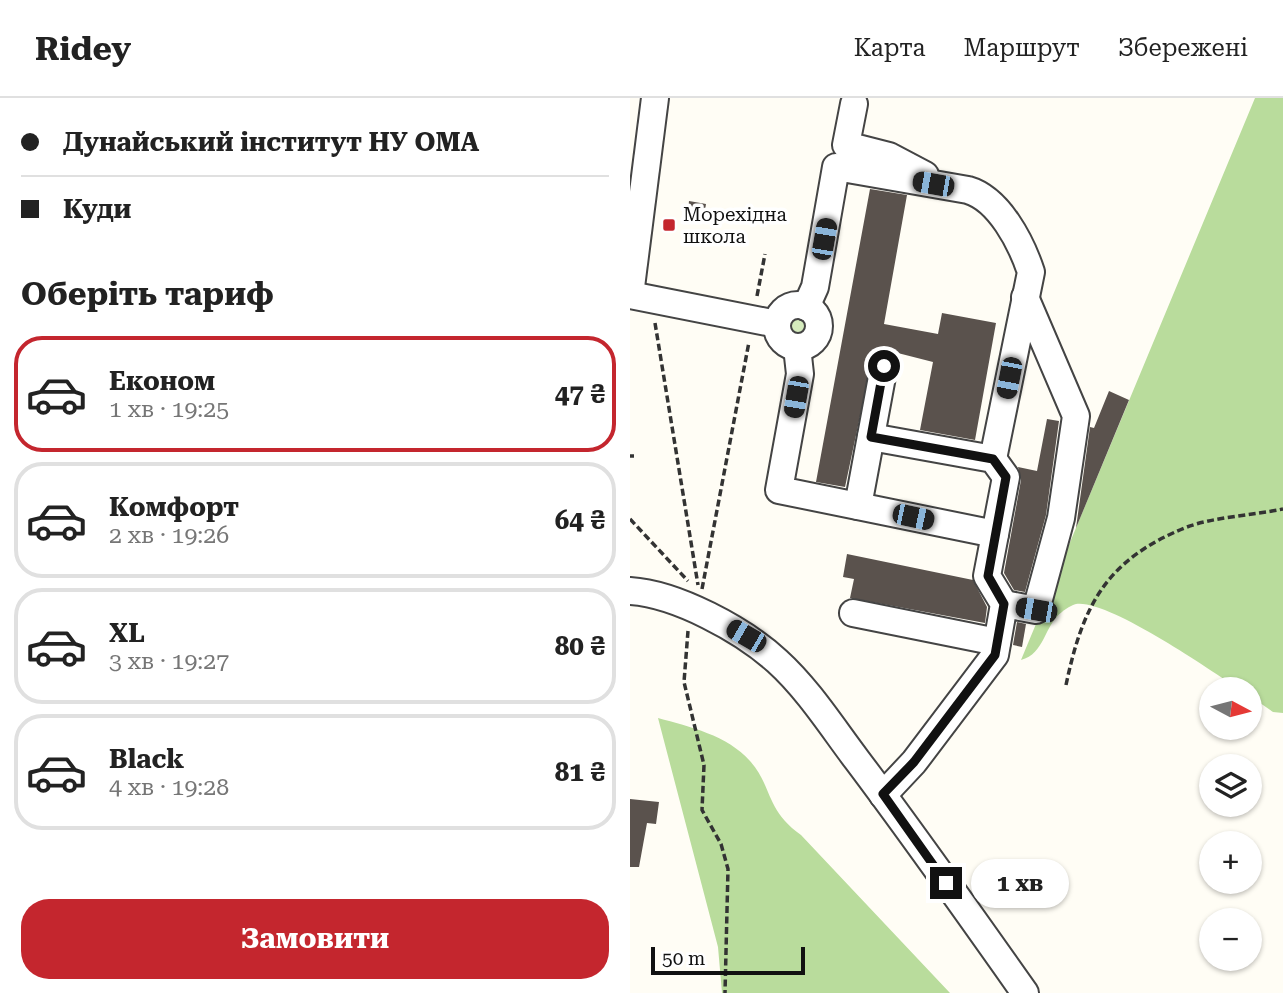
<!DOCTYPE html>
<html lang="uk">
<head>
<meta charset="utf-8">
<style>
	:root { --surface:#fff; --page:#f2f2f2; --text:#222; --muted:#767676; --line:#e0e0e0; --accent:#c4262e }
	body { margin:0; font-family:"Roboto Serif",serif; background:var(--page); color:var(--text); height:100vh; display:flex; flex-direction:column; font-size:26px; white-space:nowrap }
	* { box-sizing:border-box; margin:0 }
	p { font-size:23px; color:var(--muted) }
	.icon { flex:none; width:38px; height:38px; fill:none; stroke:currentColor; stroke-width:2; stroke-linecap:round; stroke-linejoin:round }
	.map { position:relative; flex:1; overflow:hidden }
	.side { display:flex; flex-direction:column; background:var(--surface); width:630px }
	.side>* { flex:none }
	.guide { display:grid; align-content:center; height:154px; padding:0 21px; background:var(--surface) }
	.needle { width:46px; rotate:97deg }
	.controls { position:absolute; left:569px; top:579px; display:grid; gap:14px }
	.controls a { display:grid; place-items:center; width:63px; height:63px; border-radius:50%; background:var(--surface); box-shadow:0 2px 5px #0004; font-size:35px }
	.scale { position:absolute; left:21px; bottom:18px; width:154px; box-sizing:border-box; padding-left:7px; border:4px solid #111; border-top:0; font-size:19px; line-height:24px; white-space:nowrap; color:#111; -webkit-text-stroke:5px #fff; paint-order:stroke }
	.end { position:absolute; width:32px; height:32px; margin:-16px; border:9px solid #111; background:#fff; box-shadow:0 0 0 4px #fff }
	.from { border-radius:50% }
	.bubble { position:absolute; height:49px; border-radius:24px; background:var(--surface); box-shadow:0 2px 5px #0004; font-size:23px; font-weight:700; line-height:49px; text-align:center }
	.car { position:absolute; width:21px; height:42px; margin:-21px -10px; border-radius:9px; box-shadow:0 0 5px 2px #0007; background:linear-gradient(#222 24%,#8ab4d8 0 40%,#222 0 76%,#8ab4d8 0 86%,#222 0) }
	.guide b { display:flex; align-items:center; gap:24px; height:66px; font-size:26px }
	.guide b+b { border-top:2px solid var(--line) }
	.guide i { width:18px; height:18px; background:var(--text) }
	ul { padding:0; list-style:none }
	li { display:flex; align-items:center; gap:21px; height:116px; margin:0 14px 10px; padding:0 7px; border:4px solid var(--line); border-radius:28px }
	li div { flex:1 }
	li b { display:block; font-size:26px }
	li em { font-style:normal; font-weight:700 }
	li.selected { border-color:var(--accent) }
	li>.icon { width:63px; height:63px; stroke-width:1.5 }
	h2 { padding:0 21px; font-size:32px; line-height:84px }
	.action { display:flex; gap:14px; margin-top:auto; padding:14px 21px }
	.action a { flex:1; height:80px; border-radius:28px; background:var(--accent); color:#fff; font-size:28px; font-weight:700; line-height:80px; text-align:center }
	header { display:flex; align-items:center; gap:42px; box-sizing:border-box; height:98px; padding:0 35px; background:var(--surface); border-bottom:2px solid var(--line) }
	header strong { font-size:33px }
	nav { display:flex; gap:38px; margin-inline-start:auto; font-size:24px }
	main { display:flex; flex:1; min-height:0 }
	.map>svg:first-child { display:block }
	.green { fill:#d5ebbd }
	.forest { fill:#b9dc9c }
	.building { fill:#5a524d }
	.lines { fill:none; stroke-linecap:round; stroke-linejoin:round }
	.minor-casing { stroke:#444; stroke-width:30 }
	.path { stroke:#333; stroke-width:3.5; stroke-dasharray:7 3.5; stroke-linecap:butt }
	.minor { stroke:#fff; stroke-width:26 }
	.route { stroke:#111; stroke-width:9 }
	.poi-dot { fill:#c4262e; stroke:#fff; stroke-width:2.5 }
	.labels { text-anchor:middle; stroke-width:7; stroke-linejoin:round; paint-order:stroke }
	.poi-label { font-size:19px; fill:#111; stroke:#fff; text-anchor:start }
</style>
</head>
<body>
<header>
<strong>Ridey</strong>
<nav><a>Карта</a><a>Маршрут</a><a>Збережені</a></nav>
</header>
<main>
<section class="side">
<div class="guide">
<b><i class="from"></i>Дунайський інститут НУ ОМА</b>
<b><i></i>Куди</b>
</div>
<h2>Оберіть тариф</h2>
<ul>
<li class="selected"><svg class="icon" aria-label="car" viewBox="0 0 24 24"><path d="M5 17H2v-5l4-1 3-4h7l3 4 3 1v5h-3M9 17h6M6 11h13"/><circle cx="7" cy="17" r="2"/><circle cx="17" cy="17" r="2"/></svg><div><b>Економ</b><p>1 хв · 19:25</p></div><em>47 ₴</em></li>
<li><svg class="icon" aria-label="car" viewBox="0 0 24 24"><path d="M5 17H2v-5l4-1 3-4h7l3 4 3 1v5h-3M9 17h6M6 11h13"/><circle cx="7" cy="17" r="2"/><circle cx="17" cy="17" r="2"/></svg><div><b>Комфорт</b><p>2 хв · 19:26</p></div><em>64 ₴</em></li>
<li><svg class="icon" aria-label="car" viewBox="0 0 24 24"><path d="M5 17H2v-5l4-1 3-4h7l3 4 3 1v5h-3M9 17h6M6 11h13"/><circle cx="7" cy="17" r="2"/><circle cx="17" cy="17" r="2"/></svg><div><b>XL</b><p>3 хв · 19:27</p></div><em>80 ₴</em></li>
<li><svg class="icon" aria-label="car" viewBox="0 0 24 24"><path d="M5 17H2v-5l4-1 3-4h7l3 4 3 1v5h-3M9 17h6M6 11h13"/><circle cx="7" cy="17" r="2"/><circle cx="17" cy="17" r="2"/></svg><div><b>Black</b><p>4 хв · 19:28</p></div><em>81 ₴</em></li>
</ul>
<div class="action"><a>Замовити</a></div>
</section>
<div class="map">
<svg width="653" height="895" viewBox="0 0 653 895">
	<rect width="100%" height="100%" fill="#fffdf5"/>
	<circle class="green" cx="168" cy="228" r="14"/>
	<g class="forest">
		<path d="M625,0H653V615L643,614L620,598V592L609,591C580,572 478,501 446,506C442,507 435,511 432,514C414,527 415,556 391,562Z"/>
		<path d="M28,620C60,629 97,637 120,663C143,689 135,711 171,737L320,895H92L88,849Z"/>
	</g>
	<g class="building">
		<polygon points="240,91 277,97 254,226 308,236 312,215 366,225 345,342 290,332 303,264 256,252 243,257 215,389 186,384"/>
		<polygon points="59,103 76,106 73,125 57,123"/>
		<polygon points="479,293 499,302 446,430 460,329 464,330"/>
		<polygon points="417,321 429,323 416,417 395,494 384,492 374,475 391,382 388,369 407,373"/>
		<polygon points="217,456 343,482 357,509 355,525 220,500 224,481 213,479"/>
		<polygon points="387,524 396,526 392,549 383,547"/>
		<polygon points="0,701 29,704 26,726 17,725 9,769 0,769"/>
	</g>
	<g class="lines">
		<defs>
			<g id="minor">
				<polyline points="224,6 216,47 259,58 295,77"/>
				<polyline points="0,197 25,0"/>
				<polyline points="0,197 147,226"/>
				<circle cx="168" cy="228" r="21"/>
				<path d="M176,209L185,189L206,69L338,92C369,101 391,144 401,174L363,361"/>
				<polyline points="167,249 170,276 149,392 365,436"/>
				<polyline points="241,339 363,361 376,379 357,478 374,506 365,557 284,664 253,697"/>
				<polyline points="228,408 254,268"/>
				<path d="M0,493C47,496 113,532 147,563C178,591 202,629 227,662C285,739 340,817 395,895"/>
				<polyline points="374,506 406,512 431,420 446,318 395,199"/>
				<polyline points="223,515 367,544"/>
			</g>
		</defs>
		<use href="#minor" class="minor-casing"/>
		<g class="path">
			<polyline points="127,198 135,156"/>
			<polyline points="25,225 68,487"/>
			<polyline points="0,358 4,358"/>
			<polyline points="0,421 58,483"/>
			<polyline points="72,491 119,244"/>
			<polyline points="58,533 54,584 74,667 72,712 91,746 98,771 95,895"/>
			<path d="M436,587C453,506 477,461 557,429C584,419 624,417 653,411"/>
		</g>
		<use href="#minor" class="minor"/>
	</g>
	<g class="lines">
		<polyline class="route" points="254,268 241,339 363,361 376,379 358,478 374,506 365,557 284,664 253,696 316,785"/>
	</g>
	<rect class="poi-dot" x="32" y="120" width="14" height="14" rx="3.5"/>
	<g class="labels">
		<g class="poi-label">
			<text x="53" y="123">Морехідна<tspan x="53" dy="22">школа</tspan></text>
		</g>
	</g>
</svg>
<div class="controls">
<a><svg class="needle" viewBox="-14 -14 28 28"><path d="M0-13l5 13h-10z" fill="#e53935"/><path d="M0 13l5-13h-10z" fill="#767676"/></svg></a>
<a><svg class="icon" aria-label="layers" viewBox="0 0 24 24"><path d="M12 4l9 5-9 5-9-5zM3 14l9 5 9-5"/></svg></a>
<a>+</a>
<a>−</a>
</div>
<div class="scale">50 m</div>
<i class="end from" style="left:254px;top:268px"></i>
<i class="end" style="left:316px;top:785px"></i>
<div class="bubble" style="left:341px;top:761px;width:98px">1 хв</div>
<i class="car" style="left:303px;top:86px;rotate:280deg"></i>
<i class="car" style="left:194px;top:141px;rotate:10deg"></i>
<i class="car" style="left:379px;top:280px;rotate:191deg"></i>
<i class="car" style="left:166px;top:299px;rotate:190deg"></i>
<i class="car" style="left:283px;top:419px;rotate:102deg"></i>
<i class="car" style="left:406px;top:512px;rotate:280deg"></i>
<i class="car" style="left:116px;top:538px;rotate:300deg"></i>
</div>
</main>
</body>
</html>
